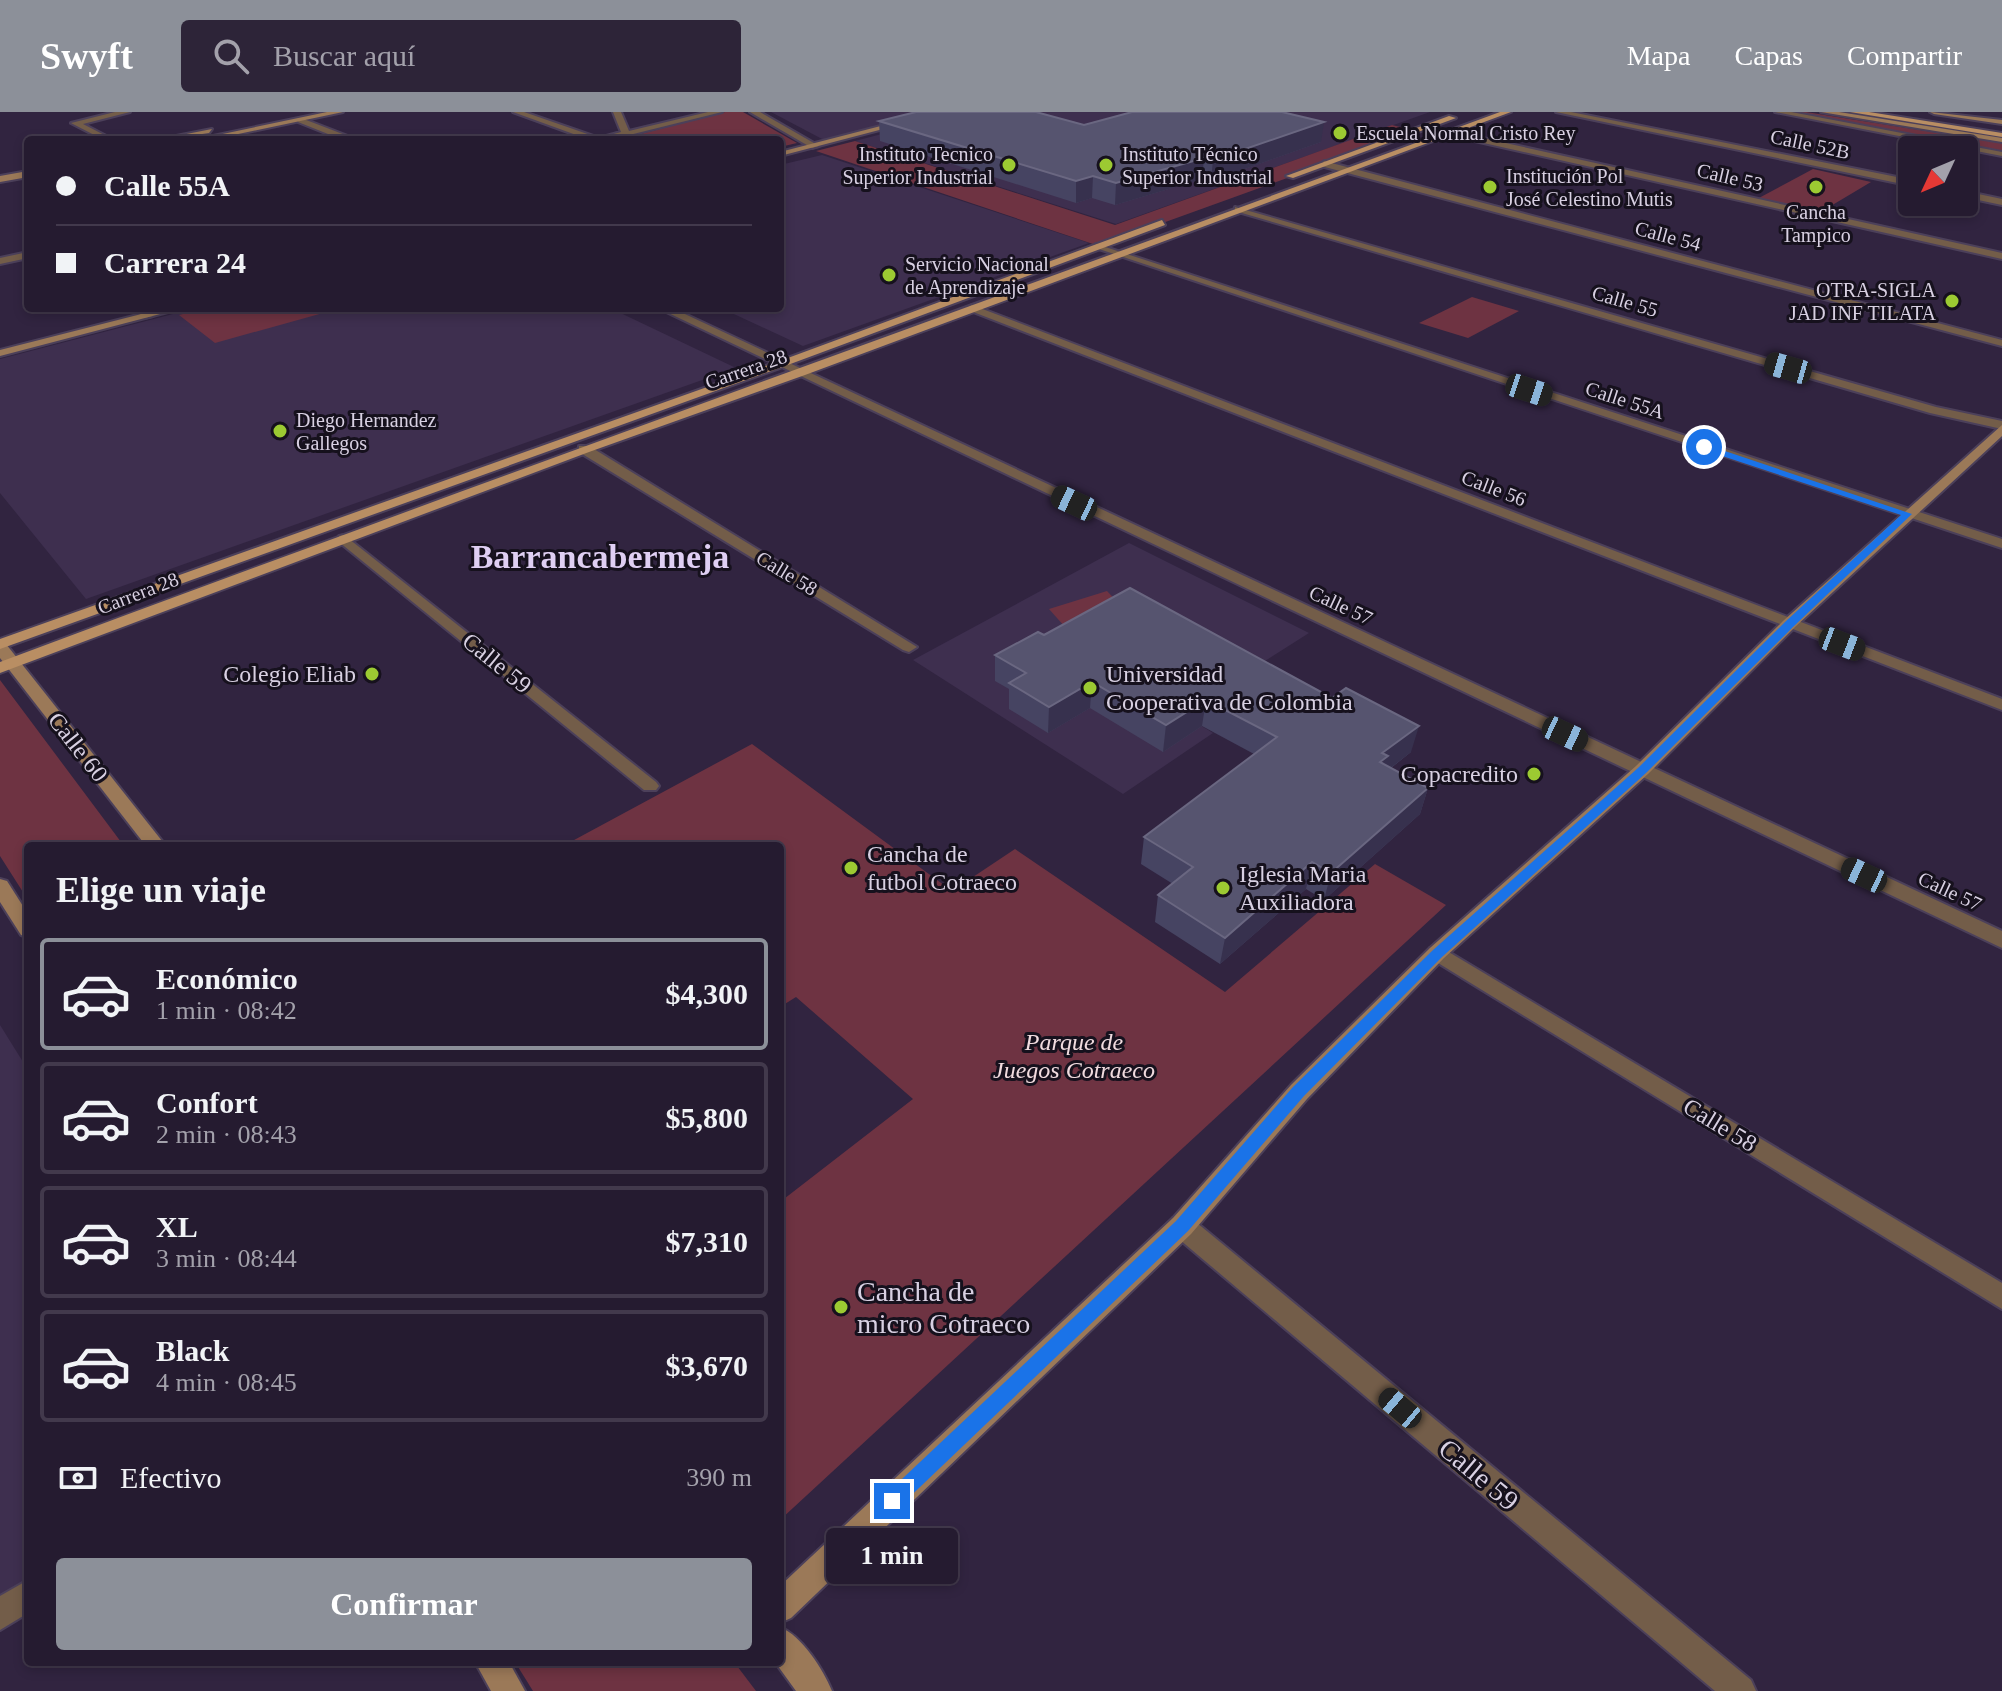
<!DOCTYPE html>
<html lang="es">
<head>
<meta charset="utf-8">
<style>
	:root { --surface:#251b30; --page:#2d2438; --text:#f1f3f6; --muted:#a3a1ab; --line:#42394c; --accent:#8c9099 }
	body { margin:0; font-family:Georgia,serif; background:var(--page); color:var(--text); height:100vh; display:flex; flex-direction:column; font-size:30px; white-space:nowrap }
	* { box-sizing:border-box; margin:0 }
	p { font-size:26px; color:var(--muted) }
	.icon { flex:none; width:44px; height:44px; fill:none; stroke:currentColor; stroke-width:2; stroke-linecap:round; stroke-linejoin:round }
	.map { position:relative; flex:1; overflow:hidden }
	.side { position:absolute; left:24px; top:730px; width:760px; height:824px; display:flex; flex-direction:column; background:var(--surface); border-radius:8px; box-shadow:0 4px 12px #0003,0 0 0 2px var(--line) }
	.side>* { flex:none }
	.guide { position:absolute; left:24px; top:24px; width:760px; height:176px; border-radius:8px; box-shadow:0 4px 12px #0003,0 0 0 2px var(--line); display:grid; align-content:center; height:176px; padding:0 32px; background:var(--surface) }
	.needle { width:52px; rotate:226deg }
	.fabs { position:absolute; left:1898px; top:24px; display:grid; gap:16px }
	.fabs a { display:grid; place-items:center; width:80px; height:80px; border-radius:8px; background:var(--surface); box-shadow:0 4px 12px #0003,0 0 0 2px var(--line); font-size:40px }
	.end { position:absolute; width:36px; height:36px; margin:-18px; border:10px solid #1a73e8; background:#fff; box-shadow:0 0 0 4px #fff }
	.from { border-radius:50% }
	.bubble { position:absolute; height:56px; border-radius:8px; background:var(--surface); box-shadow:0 4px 12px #0003,0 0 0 2px var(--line); font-size:26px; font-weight:800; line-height:56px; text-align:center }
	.car { position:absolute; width:24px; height:48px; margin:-24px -12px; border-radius:10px; box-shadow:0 0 6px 2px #0007; background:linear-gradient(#222 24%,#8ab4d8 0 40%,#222 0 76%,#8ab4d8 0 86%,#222 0) }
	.guide b { display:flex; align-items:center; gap:28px; height:76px; font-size:30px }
	.guide b+b { border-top:2px solid var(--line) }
	.guide i { width:20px; height:20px; background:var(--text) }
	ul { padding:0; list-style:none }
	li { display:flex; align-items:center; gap:24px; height:112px; margin:0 16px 12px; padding:0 16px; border:4px solid var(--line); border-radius:8px }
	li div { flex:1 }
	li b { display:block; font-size:30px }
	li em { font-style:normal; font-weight:800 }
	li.on { border-color:var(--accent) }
	li>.icon { width:72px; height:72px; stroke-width:1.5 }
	h2 { padding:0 32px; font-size:36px; line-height:96px }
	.pay { display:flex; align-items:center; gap:20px; height:88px; padding:0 32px; font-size:30px }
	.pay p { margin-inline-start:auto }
	.cta { display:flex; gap:16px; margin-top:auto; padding:16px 32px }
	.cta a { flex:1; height:92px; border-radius:8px; background:var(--accent); color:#fff; font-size:32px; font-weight:800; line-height:92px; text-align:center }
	header { display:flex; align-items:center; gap:48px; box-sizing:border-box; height:112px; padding:0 40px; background:var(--accent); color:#fff }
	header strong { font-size:38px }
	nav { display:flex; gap:44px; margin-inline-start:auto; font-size:28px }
	.search { width:560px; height:72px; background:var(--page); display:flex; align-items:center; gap:20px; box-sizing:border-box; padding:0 28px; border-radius:8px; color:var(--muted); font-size:30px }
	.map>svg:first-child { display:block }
	.built { fill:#3e2f4f }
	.green { fill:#6e3342 }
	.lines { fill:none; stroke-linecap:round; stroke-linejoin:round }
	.street-casing { stroke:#4c405a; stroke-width:4 }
	.secondary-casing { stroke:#4c405a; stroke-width:4 }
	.primary-casing { stroke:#4c405a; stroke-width:4 }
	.street { fill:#735d49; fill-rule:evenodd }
	.secondary { fill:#9b7958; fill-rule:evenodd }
	.primary { fill:#b98e63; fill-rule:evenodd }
	.wall { fill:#464462 }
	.shaded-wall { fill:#37314e }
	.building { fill:#56546f; stroke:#6a6781; stroke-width:2 }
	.route { fill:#1a73e8 }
	.poi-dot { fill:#9cca32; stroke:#16111d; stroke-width:3 }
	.labels { text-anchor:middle; stroke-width:6; stroke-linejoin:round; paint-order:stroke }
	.far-poi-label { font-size:20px; fill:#d8d0e2; stroke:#16111d; text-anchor:start }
	.far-street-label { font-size:20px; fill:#d8d0e2; stroke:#16111d }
	.street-label { font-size:24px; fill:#d8d0e2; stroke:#16111d }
	.poi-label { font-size:24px; fill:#d8d0e2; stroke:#16111d; text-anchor:start }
	.park-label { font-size:24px; font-style:italic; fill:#f1dbdf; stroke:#16111d }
	.near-poi-label { font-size:28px; fill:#d8d0e2; stroke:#16111d; text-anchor:start }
	.near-street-label { font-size:28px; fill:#d8d0e2; stroke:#16111d }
	.far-town-label { font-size:34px; font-weight:bold; fill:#dfcff3; stroke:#16111d }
</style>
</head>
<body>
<header>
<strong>Swyft</strong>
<div class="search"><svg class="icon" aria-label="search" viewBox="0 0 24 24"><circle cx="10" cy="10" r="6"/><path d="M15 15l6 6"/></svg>Buscar aquí</div>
<nav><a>Mapa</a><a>Capas</a><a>Compartir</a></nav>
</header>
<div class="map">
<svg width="2002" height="1579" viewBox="0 0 2002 1579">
	<rect width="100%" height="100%" fill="#312440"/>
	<g class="built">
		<polygon points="771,0 933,0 824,28"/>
		<polygon points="966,0 1430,0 1116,112 855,29"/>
		<polygon points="822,43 1089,131 803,234 721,196 780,196 780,53"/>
		<polygon points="196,196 610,196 736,256 86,487 0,381 0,247"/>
		<polygon points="1129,431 1309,521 1182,602 1213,621 1123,682 913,548"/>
		<polygon points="0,913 28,958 28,1474 0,1493"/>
	</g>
	<g class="green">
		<polygon points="725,0 743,0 797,31 780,35 780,28 621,27"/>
		<polygon points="1788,0 1806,0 2002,31 2002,40"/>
		<polygon points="1392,13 1417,19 1099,134 816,39 855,29 1115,113"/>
		<polygon points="1813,57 1871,70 1819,101 1757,87"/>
		<polygon points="1472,185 1519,199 1468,226 1419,211"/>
		<polygon points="206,196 341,196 215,231 179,203"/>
		<polygon points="1107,479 1124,497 1065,515 1049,497"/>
		<polygon points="0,568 124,734 28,734 28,788 0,744"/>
		<polygon points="752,632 952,779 1015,737 1225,880 1375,752 1446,793 780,1408 780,1090 913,987 796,885 780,895 780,734 563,734"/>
		<polygon points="515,1550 734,1550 756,1579 533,1579"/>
	</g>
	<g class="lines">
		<defs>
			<g id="street">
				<polygon points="115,0 130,0 83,12 114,28 104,28 71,11"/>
				<polygon points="513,0 524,0 599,26 621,20 613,0 621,0 629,19 708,0 722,0 609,28 590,28"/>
				<polygon points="750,0 760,0 819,34 812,36"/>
				<polygon points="1556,0 1571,0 1912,68 1912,74"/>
				<polygon points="1775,0 1791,0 2002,40 2002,44"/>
				<polygon points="301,6 353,26 354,28 343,28 298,10"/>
				<polygon points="1451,19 2002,141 2002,147 1448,23"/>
				<polygon points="1324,49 2002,228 2002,234 1321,54"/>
				<polygon points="1964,79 2002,87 2002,93 1964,85"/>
				<polygon points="1235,95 1936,295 2002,309 2002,317 1930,301 1235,99"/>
				<polygon points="1096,132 2002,427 2002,436 1096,136"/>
				<polygon points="28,140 28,146 0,152 0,146"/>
				<polygon points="972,193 2002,587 2002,598 968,198 967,196"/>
				<polygon points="132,196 144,196 153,204 144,206"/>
				<polygon points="658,196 672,196 2002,819 2002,836"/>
				<polygon points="579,334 589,334 917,535 909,540 903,538 579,340"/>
				<polygon points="344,423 656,670 659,674 656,678 644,678 339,430 339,424"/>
				<polygon points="1437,833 2002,1171 2002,1197 1430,846 1427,841 1430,836"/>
				<polygon points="1182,1103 1191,1106 1751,1568 1756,1579 1715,1579 1173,1122 1169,1114 1173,1106"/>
				<polygon points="28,1468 28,1501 0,1518 0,1484"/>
			</g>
			<g id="secondary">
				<polygon points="327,0 343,0 210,28 194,28"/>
				<polygon points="935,0 948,0 780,44 780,40"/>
				<polygon points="1821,0 1839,0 2002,26 2002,30"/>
				<polygon points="1930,0 2002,8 2002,12 1934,2"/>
				<polygon points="212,17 209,21 162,28 166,26"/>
				<polygon points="28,59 28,65 0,70 0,64"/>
				<polygon points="165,196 183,196 0,244 0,238"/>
				<polygon points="2002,313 2002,324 1795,515 1648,662 1444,846 1307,987 1191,1122 791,1506 780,1511 780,1474 1173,1106 1291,973 1430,836 1636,654 1783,509"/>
				<polygon points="0,530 6,532 166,734 146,734 0,546"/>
				<polygon points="0,767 7,769 28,802 28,825 21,823 0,790"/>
				<path d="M780,1515C802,1524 823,1557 832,1579H796L775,1550H780Z"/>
				<polygon points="475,1550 509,1550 525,1579 491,1579"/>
			</g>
			<g id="primary">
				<path d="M1500,0H1511L805,263L589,340L0,561V550C499,364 1000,184 1500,0Z"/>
				<polygon points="1850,0 1869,0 2002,21 2002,25"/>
				<polygon points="1449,4 1456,6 1293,66 1286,64"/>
				<polygon points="1162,108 1165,113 785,254 0,537 0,527 777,250"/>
			</g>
		</defs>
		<use href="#street" class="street-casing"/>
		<use href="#secondary" class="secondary-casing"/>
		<use href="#primary" class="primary-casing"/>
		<use href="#street" class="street"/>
		<use href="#secondary" class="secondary"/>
		<use href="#primary" class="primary"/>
	</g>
	<g class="wall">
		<polygon points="962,1 1084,13 1321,30 1211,69 1202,67 1115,93 1092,86 1076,91 880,29 879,9"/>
		<polygon points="1044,523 1411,640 1391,656 1428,676 1420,702 1324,788 1306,777 1220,852 1155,810 1158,783 1173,772 1141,752 1144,725 1254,642 1202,614 1163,640 1090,596 1048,621 1009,597 1009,577 995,569 995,543"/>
	</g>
	<g class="shaded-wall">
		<polygon points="1324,10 1321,30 1211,69 1213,48"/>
		<polygon points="1204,46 1202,67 1115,93 1116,71"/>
		<polygon points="1093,64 1092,86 1076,91 1076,69"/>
		<polygon points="1092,570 1090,596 1048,621 1049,595"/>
		<polygon points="1206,588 1202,614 1163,640 1166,613"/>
		<polygon points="1419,614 1411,640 1384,661 1373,677 1382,641"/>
		<polygon points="1428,676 1420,702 1324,788 1331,761"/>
		<polygon points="1312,750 1306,777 1220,852 1225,826"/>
	</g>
	<g class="building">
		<polygon points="916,0 1036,0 1084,13 1132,0 1282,0 1324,10 1213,48 1204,46 1116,71 1093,64 1076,69 879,9"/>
		<polygon points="1130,476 1332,586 1346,576 1419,614 1382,641 1388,644 1380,650 1428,676 1331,761 1312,750 1225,826 1158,783 1193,755 1144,725 1277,625 1206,588 1166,613 1092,570 1049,595 1009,571 1026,561 995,543 1038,520 1044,523"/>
	</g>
	<polygon class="route" points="1704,332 1912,402 1793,515 1646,661 1442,845 1304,984 1188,1119 898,1396 892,1399 885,1396 882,1389 885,1383 1176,1109 1293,975 1433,838 1638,656 1785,510 1901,403 1701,337"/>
	<g class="poi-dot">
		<circle cx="1340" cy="21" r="8"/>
		<circle cx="1009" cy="53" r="8"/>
		<circle cx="1106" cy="53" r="8"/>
		<circle cx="1490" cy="75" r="8"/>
		<circle cx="1816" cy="75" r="8"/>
		<circle cx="889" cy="163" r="8"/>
		<circle cx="1952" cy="189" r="8"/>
		<circle cx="280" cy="319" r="8"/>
		<circle cx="372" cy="562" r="8"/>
		<circle cx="1090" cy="576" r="8"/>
		<circle cx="1534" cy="662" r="8"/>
		<circle cx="851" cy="756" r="8"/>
		<circle cx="1223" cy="776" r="8"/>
		<circle cx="841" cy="1195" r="8"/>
	</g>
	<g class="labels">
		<g class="far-poi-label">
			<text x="1356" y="28">Escuela Normal Cristo Rey</text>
			<text x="993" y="49" text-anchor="end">Instituto Tecnico<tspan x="993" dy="23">Superior Industrial</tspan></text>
			<text x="1122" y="49">Instituto Técnico<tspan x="1122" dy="23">Superior Industrial</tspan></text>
			<text x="1506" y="71">Institución Pol<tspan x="1506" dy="23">José Celestino Mutis</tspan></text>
			<text x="1816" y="107" text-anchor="middle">Cancha<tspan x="1816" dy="23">Tampico</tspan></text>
			<text x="905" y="159">Servicio Nacional<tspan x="905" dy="23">de Aprendizaje</tspan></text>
			<text x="1936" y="185" text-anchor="end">OTRA-SIGLA<tspan x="1936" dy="23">JAD INF TILATA</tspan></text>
			<text x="296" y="315">Diego Hernandez<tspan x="296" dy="23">Gallegos</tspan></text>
		</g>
		<g class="far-street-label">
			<text transform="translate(1810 32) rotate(12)" y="7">Calle 52B</text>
			<text transform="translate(1730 65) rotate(13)" y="7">Calle 53</text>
			<text transform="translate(1668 124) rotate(15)" y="7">Calle 54</text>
			<text transform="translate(1625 189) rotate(16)" y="7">Calle 55</text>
			<text transform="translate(746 257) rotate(-19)" y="7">Carrera 28</text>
			<text transform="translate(1625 288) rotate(18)" y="7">Calle 55A</text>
			<text transform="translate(1494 376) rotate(21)" y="7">Calle 56</text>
			<text transform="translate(787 461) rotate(31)" y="7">Calle 58</text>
			<text transform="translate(138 481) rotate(-21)" y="7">Carrera 28</text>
			<text transform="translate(1341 493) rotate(25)" y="7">Calle 57</text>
			<text transform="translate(1950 779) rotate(25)" y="7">Calle 57</text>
		</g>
		<g class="street-label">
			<text transform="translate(497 551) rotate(39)" y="8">Calle 59</text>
			<text transform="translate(78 635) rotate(52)" y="8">Calle 60</text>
			<text transform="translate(1720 1013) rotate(31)" y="8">Calle 58</text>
		</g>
		<g class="poi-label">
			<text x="356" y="570" text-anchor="end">Colegio Eliab</text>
			<text x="1106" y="570">Universidad<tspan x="1106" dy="28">Cooperativa de Colombia</tspan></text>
			<text x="1518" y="670" text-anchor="end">Copacredito</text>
			<text x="867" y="750">Cancha de<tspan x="867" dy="28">futbol Cotraeco</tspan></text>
			<text x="1239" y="770">Iglesia Maria<tspan x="1239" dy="28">Auxiliadora</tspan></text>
		</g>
		<g class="park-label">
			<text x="1074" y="938">Parque de<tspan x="1074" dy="28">Juegos Cotraeco</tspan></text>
		</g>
		<g class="near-poi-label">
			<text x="857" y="1189">Cancha de<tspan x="857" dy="32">micro Cotraeco</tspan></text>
		</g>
		<g class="near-street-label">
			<text transform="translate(1479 1362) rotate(40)" y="10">Calle 59</text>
		</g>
		<g class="far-town-label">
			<text x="600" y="456">Barrancabermeja</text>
		</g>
	</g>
</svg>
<div class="fabs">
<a><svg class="needle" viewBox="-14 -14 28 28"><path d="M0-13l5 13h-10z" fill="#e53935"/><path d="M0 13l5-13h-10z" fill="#a3a1ab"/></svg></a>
</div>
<i class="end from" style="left:1704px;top:335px"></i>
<i class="end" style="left:892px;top:1389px"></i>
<div class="bubble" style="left:826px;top:1416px;width:132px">1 min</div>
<i class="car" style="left:1788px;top:256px;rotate:286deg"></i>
<i class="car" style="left:1529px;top:278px;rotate:108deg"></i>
<i class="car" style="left:1074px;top:391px;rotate:295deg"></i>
<i class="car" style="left:1842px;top:532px;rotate:111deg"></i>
<i class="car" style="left:1565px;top:622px;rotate:115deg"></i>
<i class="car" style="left:1864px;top:763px;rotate:295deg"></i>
<i class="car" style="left:1400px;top:1296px;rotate:310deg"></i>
<div class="guide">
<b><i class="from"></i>Calle 55A</b>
<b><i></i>Carrera 24</b>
</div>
<section class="side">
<h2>Elige un viaje</h2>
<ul>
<li class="on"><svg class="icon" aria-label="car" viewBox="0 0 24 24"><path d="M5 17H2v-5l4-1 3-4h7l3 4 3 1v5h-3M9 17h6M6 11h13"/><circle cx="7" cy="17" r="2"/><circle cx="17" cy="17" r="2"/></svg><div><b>Económico</b><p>1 min · 08:42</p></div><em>$4,300</em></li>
<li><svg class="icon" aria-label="car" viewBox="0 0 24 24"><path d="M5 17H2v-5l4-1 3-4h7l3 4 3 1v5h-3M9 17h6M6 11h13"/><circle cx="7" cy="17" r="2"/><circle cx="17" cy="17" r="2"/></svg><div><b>Confort</b><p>2 min · 08:43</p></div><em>$5,800</em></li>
<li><svg class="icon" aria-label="car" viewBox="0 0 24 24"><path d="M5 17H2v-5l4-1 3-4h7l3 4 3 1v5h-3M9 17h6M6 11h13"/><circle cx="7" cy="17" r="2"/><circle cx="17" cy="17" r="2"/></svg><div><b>XL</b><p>3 min · 08:44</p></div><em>$7,310</em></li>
<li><svg class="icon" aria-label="car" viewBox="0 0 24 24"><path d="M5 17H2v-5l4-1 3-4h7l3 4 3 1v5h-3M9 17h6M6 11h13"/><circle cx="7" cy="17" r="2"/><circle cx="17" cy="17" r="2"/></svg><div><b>Black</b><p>4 min · 08:45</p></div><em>$3,670</em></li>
</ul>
<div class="pay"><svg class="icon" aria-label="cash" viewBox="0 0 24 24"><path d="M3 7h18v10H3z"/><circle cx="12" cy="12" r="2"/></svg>Efectivo<p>390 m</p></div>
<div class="cta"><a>Confirmar</a></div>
</section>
</div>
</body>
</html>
